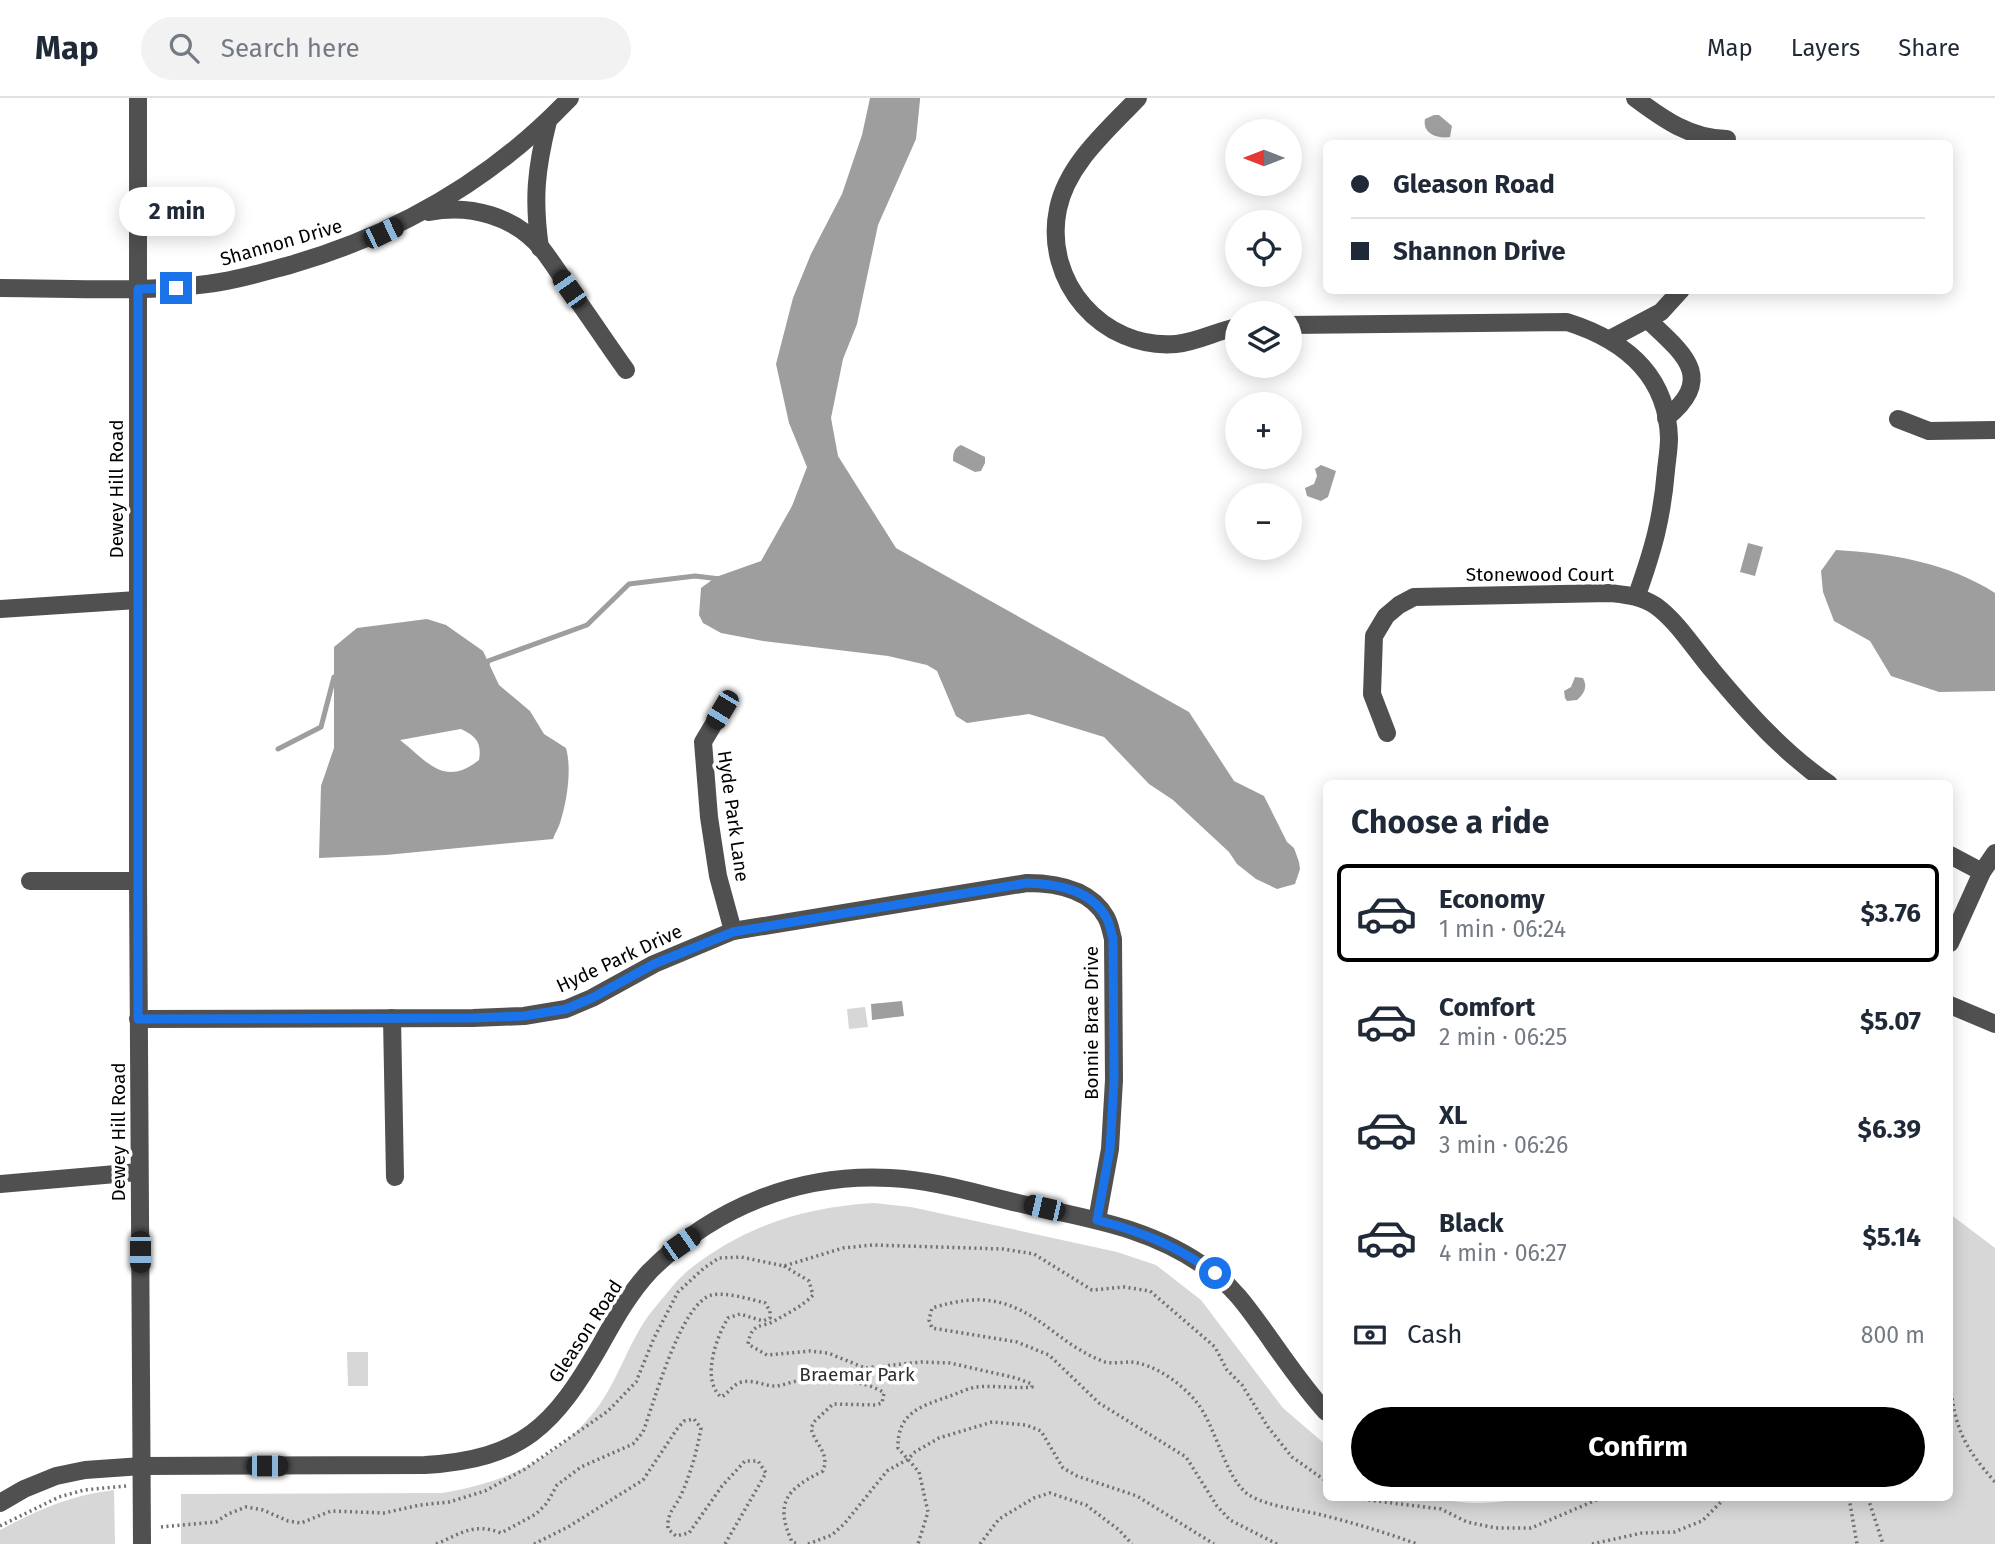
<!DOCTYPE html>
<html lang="en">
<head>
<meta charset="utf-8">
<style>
	:root { --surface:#fff; --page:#f2f2f3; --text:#1f2937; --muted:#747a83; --line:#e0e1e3; --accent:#000 }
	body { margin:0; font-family:"Fira Sans",sans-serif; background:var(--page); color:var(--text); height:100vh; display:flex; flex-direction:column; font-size:26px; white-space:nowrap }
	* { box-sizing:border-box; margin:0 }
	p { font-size:23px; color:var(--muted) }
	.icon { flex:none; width:38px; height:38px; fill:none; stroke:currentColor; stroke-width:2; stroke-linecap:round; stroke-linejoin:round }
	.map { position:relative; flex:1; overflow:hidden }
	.details { position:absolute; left:1323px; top:682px; width:630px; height:721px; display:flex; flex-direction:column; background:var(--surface); border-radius:10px; box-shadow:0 4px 18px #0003 }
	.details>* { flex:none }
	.top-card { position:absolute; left:1323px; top:42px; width:630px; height:154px; border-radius:10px; box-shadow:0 4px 18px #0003; display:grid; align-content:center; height:154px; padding:0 28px; background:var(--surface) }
	.needle { width:46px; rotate:270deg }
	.buttons { position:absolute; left:1225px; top:21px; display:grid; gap:14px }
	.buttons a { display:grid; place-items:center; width:77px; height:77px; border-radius:50%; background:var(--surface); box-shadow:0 4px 18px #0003; font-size:35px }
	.end { position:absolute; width:32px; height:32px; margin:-16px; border:9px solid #1a73e8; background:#fff; box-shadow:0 0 0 4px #fff }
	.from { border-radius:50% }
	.bubble { position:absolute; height:49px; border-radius:24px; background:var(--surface); box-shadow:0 4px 18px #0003; font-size:23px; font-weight:700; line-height:49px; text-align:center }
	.car { position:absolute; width:21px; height:42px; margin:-21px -10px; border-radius:9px; box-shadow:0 0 5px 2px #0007; background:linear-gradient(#222 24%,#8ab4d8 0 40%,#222 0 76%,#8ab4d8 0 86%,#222 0) }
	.top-card b { display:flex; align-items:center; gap:24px; height:66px; font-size:26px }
	.top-card b+b { border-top:2px solid var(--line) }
	.top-card i { width:18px; height:18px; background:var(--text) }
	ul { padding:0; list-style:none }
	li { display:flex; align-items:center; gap:21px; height:98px; margin:0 14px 10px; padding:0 14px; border:4px solid transparent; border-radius:10px }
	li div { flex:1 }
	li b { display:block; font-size:26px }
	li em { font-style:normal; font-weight:700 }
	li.active { border-color:var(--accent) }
	li>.icon { width:63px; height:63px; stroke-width:1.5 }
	h2 { padding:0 28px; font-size:32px; line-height:84px }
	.pay { display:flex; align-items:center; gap:18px; height:77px; padding:0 28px; font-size:26px }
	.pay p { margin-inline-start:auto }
	.primary-button { display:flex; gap:14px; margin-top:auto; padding:14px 28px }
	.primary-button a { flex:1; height:80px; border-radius:42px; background:var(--accent); color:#fff; font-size:28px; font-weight:700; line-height:80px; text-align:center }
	header { display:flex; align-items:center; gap:42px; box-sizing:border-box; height:98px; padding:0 35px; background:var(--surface); border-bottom:2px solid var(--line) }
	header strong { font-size:33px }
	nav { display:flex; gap:38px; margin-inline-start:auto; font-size:24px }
	.search { width:490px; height:63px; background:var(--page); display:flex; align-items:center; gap:18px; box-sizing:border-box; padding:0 24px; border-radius:38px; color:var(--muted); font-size:26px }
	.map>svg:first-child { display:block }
	.green { fill:#d7d7d7 }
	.water { fill:#9e9e9e; fill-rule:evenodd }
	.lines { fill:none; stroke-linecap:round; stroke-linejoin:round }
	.stream { stroke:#9e9e9e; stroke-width:5 }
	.path { stroke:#727272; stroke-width:3.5; stroke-dasharray:2 3.5; stroke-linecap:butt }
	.minor { stroke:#505050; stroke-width:18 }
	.route { stroke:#1a73e8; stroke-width:9 }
	.labels { text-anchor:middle; stroke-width:7; stroke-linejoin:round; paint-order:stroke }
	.street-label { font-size:19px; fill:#000; stroke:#fff }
	.park-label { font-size:19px; fill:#2e2e2e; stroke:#fff }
</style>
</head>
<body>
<header>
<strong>Map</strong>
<div class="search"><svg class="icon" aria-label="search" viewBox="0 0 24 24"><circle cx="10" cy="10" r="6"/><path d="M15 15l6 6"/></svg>Search here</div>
<nav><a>Map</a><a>Layers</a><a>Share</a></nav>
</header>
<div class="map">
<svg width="1995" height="1446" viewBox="0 0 1995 1446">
	<rect width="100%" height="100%" fill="#fff"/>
	<g class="green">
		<polygon points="865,909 868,929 849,931 847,911"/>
		<path d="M874,1105L911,1109L1117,1154L1156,1167L1201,1202L1283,1310L1326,1347V1400H1438C1468,1408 1498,1405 1528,1400H1950V1116L1995,1150V1446H181V1396L442,1395C505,1385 562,1359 600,1306C620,1277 630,1241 652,1213C664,1199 677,1181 691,1170C746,1127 806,1109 874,1105Z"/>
		<polygon points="347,1254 368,1254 368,1288 348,1288"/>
		<path d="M114,1392L115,1446H0V1432C37,1412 71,1397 114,1392Z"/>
	</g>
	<g class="water">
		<polygon points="870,0 920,0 920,2 916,41 878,127 857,226 843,261 831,320 838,358 896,450 1189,614 1234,683 1264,698 1287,744 1294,750 1299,764 1300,771 1295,786 1277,791 1256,781 1237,766 1229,754 1173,702 1149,686 1104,639 1029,616 967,625 956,618 937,573 927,567 888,558 763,543 721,535 703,525 699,517 701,490 716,479 761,463 792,408 807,369 789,325 776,266 793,200 811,156 842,96 862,37"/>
		<path d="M1434,17H1439L1452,28L1450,39C1438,41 1422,36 1425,21Z"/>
		<path d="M961,347L985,359V365L981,373L975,374L953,363C953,355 954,350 961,347Z"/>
		<polygon points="1321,367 1336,373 1328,399 1321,403 1307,398 1305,390 1314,386 1317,378 1315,371"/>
		<polygon points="1748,445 1763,449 1755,478 1740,474"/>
		<path d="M1836,452C1890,455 1949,465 1995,495V593L1939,594L1891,578L1870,543L1834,523L1823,494L1821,473Z"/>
		<path d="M427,521L446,527L483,553L499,587L530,613L544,636L566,650C572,672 567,703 560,725C558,731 555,735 553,741L386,757L319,760L321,688L334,650V549L357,530ZM461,631C476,638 482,645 479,662C444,690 427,663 400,642Z"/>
		<path d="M1575,579L1583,580C1588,589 1584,596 1577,602L1567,603L1565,600L1564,593L1571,589Z"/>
		<polygon points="902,903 904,918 872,922 871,906"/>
	</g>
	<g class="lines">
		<g class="stream">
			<polyline points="486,570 488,563 587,527 629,486 695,478 720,481"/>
			<polyline points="278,651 321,629 334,579 338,580"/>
		</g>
		<g class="path">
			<path d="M784,1168L809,1183L813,1197C803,1208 788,1215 776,1222C761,1231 752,1223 748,1246L767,1257L810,1253L828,1255L865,1270L921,1264L950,1265L1016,1280L1032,1286V1289C1013,1291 995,1287 977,1289C968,1290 959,1295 950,1298C921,1308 897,1315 898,1350L919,1374L928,1414L918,1446"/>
			<polyline points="1950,1198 1950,1269"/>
			<path d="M1950,1284C1955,1331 1964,1349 1995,1384"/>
			<polyline points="1352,1400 1441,1411 1467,1424 1496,1430 1531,1430 1601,1400"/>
			<polyline points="1849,1400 1857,1446"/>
			<polyline points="1868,1400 1883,1446"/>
			<polyline points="0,1428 59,1399 84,1392 126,1388"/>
			<polyline points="161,1429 216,1424 228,1416 246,1409 263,1412 288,1423 301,1425 331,1413 384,1415 420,1407 449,1404 485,1393 525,1371 608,1313 636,1284 654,1240 678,1194 704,1170 719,1160 741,1159 784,1168 843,1150 872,1147 1003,1151 1034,1156 1092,1192 1124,1189 1150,1193 1215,1249 1227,1272 1242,1287 1268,1329 1292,1359 1326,1383"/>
			<path d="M436,1446C461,1436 473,1424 501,1435L536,1416L547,1405L557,1387L581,1369L633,1346L643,1334C654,1305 681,1204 712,1197C727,1194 750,1201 765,1205L770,1213V1220L763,1223L740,1216L728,1220C716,1240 701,1281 721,1299C729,1295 733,1286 742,1284C753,1281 764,1288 775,1288C782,1288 790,1284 797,1283C820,1280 865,1281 884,1295L882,1305L876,1307L833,1306L815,1323L811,1330C815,1347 830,1354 823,1373C787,1391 774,1404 792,1444L799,1446"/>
			<path d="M534,1446L568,1429L643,1382L677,1331L684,1323L694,1321L701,1330C697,1353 691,1374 682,1395C675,1411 667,1413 668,1431L676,1438L689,1435L722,1388L745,1363H758L766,1375L725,1446"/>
			<polyline points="808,1446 832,1437 845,1425 887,1373 908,1361 915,1354 939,1340 992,1324 1026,1327 1041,1333 1063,1370 1077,1378 1137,1398 1214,1446"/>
			<polyline points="980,1446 999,1421 1034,1400 1050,1395 1086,1407 1119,1432 1132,1446"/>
			<path d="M1277,1446L1230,1422L1217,1408L1186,1359L1099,1305L1049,1257L1017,1244L932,1230L929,1222L932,1210C981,1195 1009,1200 1050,1231C1067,1244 1085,1257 1105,1264C1113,1266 1123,1264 1131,1264C1154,1266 1179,1284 1194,1301C1216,1325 1224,1380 1249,1397C1268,1409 1304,1412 1326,1418C1357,1426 1387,1435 1417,1446"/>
			<polyline points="1592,1446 1642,1435 1674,1434 1702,1423 1725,1400"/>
		</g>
		<g class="minor">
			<polyline points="138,0 138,783 142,1446"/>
			<path d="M1138,0C1108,32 1067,66 1058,111C1043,183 1102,252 1176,246C1197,244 1217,233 1237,229"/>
			<path d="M1635,0C1663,21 1691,41 1727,41"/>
			<path d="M429,114C470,106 515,118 542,151C553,165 563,181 573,196C591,221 608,247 626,272"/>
			<path d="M540,150C533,101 536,71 548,23"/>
			<path d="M0,190C69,190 139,195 207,186C235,183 264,174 290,167C398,136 492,82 570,0"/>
			<path d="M1648,222C1684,256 1716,280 1666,320"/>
			<path d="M1290,227L1567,224C1624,242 1667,276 1669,340C1669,351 1667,362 1666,372C1662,421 1653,452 1637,497"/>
			<polyline points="1610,241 1661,214 1681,192"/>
			<polyline points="1898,321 1929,333 1995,332"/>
			<polyline points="0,511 137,502"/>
			<polyline points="722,612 703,644 709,719 718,778 733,833"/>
			<path d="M1387,635L1372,596L1374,538L1386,518L1399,507L1414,499L1610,495C1627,497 1641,498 1656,508C1678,524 1695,552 1713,573C1748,615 1784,655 1829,686"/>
			<polyline points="1950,757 1982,774"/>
			<polyline points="30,783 138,783"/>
			<polyline points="1950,845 1982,774 1995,755"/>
			<polyline points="1950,907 1995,926"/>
			<polyline points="392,920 395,1079"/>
			<path d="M138,921L473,920L524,918L566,911L592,900L654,866L733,833L1027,785C1056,785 1090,791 1106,819C1110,826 1111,834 1113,841L1114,982L1110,1051L1097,1122"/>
			<polyline points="0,1086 139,1074"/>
			<path d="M0,1405L24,1391L56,1378L85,1372L142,1368L425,1367C523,1361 554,1328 601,1246C615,1221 630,1194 650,1173C714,1109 799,1075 890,1080C937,1082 985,1098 1031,1108C1097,1122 1156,1132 1211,1173C1234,1189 1250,1213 1266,1235C1285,1262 1304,1290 1326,1314"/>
		</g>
	</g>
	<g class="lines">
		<path class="route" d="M176,190L138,191V921L473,920L524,918L566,911L592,900L654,866L733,834L1027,785C1056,786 1090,791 1106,819C1110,826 1111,834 1113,841L1114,982L1110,1051L1097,1122C1143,1134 1176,1148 1215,1175"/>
	</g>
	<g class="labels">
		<g class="street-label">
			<text transform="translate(281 144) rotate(-16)" y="7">Shannon Drive</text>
			<text transform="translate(116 391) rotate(-90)" y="7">Dewey Hill Road</text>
			<text x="1540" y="483">Stonewood Court</text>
			<text transform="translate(734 718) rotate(82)" y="7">Hyde Park Lane</text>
			<text transform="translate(619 860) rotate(-25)" y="7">Hyde Park Drive</text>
			<text transform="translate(1091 925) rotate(-90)" y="7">Bonnie Brae Drive</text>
			<text transform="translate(118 1034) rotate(-90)" y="7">Dewey Hill Road</text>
			<text transform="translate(585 1233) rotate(-57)" y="7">Gleason Road</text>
		</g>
		<g class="park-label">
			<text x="857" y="1283">Braemar Park</text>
		</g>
	</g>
</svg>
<div class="buttons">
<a><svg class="needle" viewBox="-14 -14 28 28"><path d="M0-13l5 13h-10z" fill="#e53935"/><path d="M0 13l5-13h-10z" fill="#747a83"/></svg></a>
<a><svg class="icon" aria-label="locate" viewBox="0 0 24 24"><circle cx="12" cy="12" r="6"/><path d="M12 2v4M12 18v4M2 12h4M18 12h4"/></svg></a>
<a><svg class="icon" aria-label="layers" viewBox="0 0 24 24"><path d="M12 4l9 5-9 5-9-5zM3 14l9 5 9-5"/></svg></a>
<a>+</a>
<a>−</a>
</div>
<i class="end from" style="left:1215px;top:1175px"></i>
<i class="end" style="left:176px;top:190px"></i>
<div class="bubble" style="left:119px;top:89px;width:116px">2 min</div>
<i class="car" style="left:383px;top:135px;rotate:64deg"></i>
<i class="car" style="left:569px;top:191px;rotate:325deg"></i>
<i class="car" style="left:722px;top:612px;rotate:211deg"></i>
<i class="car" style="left:1044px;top:1110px;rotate:283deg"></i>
<i class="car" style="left:681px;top:1146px;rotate:55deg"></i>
<i class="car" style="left:140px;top:1154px;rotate:180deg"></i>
<i class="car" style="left:267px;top:1368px;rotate:90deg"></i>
<div class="top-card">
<b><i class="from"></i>Gleason Road</b>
<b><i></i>Shannon Drive</b>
</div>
<section class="details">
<h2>Choose a ride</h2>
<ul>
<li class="active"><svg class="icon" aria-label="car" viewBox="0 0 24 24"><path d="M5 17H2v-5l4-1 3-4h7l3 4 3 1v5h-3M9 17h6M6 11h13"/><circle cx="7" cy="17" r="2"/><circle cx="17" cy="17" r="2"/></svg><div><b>Economy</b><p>1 min · 06:24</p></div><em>$3.76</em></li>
<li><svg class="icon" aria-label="car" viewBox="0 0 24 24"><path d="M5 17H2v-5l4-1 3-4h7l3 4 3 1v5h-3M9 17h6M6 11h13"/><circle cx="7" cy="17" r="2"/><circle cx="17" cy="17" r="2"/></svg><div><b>Comfort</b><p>2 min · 06:25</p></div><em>$5.07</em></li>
<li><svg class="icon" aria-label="car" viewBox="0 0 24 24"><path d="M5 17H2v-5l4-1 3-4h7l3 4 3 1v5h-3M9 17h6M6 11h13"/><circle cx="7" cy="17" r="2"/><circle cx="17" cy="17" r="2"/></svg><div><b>XL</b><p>3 min · 06:26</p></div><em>$6.39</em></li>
<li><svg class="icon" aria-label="car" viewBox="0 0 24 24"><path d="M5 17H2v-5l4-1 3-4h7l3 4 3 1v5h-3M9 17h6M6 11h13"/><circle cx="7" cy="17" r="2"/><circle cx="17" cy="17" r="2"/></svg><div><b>Black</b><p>4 min · 06:27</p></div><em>$5.14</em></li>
</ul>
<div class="pay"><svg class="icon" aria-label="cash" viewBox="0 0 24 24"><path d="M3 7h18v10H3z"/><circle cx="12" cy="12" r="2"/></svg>Cash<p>800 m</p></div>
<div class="primary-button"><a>Confirm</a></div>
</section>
</div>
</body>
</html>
